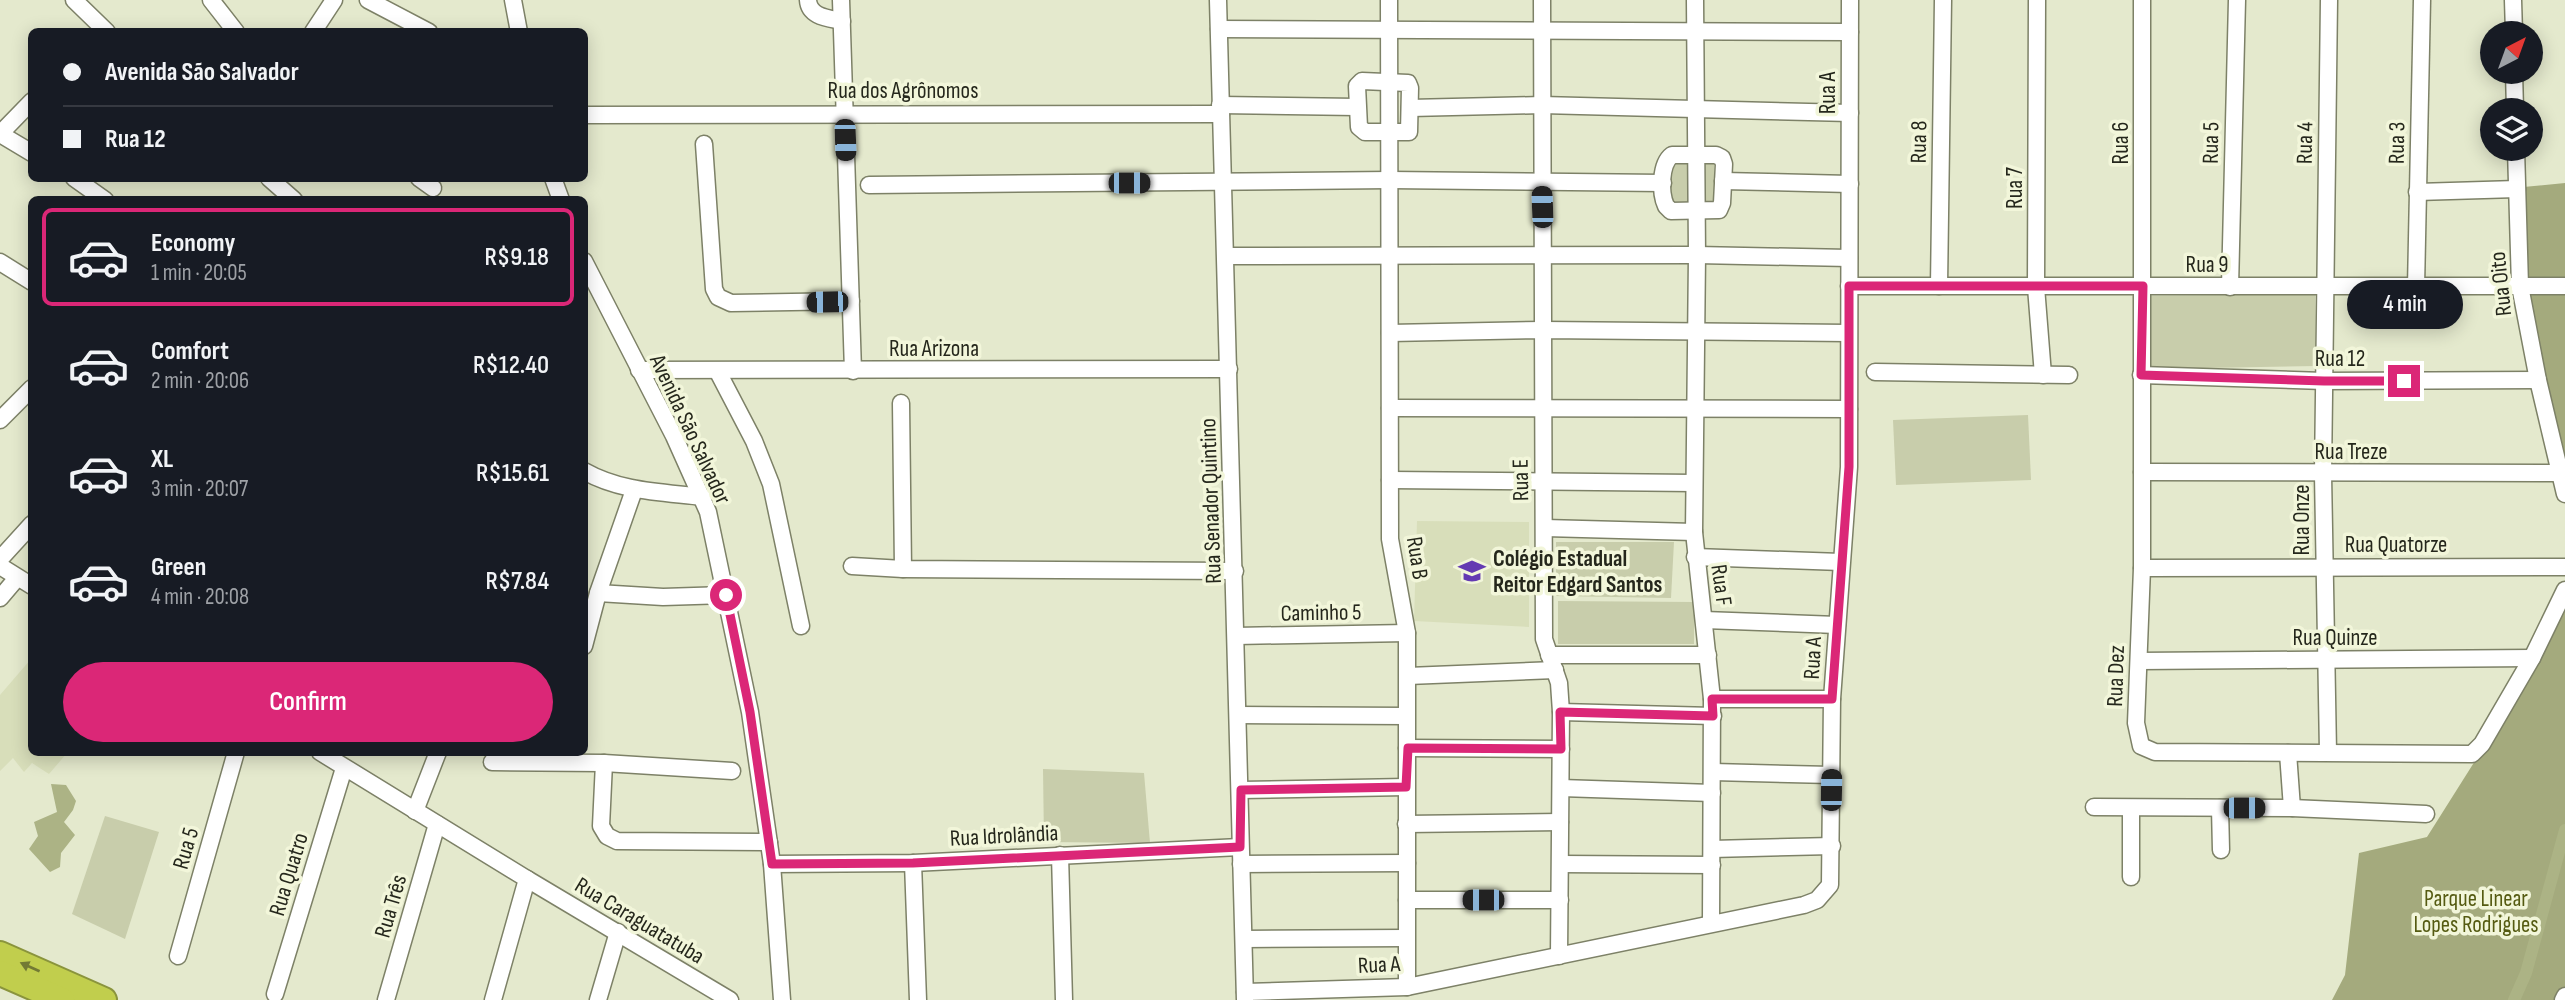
<!DOCTYPE html>
<html lang="en">
<head>
<meta charset="utf-8">
<style>
	:root { --surface:#171b24; --page:#20242c; --text:#f1f3f6; --muted:#9ea1a6; --line:#363941; --accent:#db2777 }
	body { margin:0; font-family:"Sofia Sans Condensed",sans-serif; background:var(--page); color:var(--text); height:100vh; display:flex; flex-direction:column; font-size:26px; white-space:nowrap }
	* { box-sizing:border-box; margin:0 }
	p { font-size:23px; color:var(--muted) }
	.icon { flex:none; width:38px; height:38px; fill:none; stroke:currentColor; stroke-width:2; stroke-linecap:round; stroke-linejoin:round }
	.map { position:relative; flex:1; overflow:hidden }
	.sheet { position:absolute; left:28px; top:196px; width:560px; height:560px; display:flex; flex-direction:column; background:var(--surface); border-radius:10px; box-shadow:0 4px 18px #0003 }
	.sheet>* { flex:none }
	.banner { position:absolute; left:28px; top:28px; width:560px; height:154px; border-radius:10px; box-shadow:0 4px 18px #0003; display:grid; align-content:center; height:154px; padding:0 35px; background:var(--surface) }
	.needle { width:46px; rotate:41deg }
	.controls { position:absolute; left:2480px; top:21px; display:grid; gap:14px }
	.controls a { display:grid; place-items:center; width:63px; height:63px; border-radius:50%; background:var(--surface); box-shadow:0 4px 18px #0003; font-size:35px }
	.end { position:absolute; width:32px; height:32px; margin:-16px; border:9px solid #db2777; background:#fff; box-shadow:0 0 0 4px #fff }
	.from { border-radius:50% }
	.bubble { position:absolute; height:49px; border-radius:24px; background:var(--surface); box-shadow:0 4px 18px #0003; font-size:23px; font-weight:600; line-height:49px; text-align:center }
	.car { position:absolute; width:21px; height:42px; margin:-21px -10px; border-radius:9px; box-shadow:0 0 5px 2px #0007; background:linear-gradient(#222 24%,#8ab4d8 0 40%,#222 0 76%,#8ab4d8 0 86%,#222 0) }
	.banner b { display:flex; align-items:center; gap:24px; height:66px; font-size:26px }
	.banner b+b { border-top:2px solid var(--line) }
	.banner i { width:18px; height:18px; background:var(--text) }
	ul { padding:12px 0 0; list-style:none }
	li { display:flex; align-items:center; gap:21px; height:98px; margin:0 14px 10px; padding:0 21px; border:4px solid transparent; border-radius:10px }
	li div { flex:1 }
	li b { display:block; font-size:26px }
	li em { font-style:normal; font-weight:600 }
	li.active { border-color:var(--accent) }
	li>.icon { width:63px; height:63px; stroke-width:1.5 }
	.cta { display:flex; gap:14px; margin-top:auto; padding:14px 35px }
	.cta a { flex:1; height:80px; border-radius:42px; background:var(--accent); color:#fff; font-size:28px; font-weight:600; line-height:80px; text-align:center }
	.map>svg:first-child { display:block }
	.built { fill:#d8deba }
	.green { fill:#c8cdab }
	.forest { fill:#a4aa7d }
	.water { fill:#acb385 }
	.lines { fill:none; stroke-linecap:round; stroke-linejoin:round }
	.canal { stroke:#acb385; stroke-width:12 }
	.minor-casing { stroke:#7d8167; stroke-width:19 }
	.highway-casing { stroke:#8a943c; stroke-width:28 }
	.minor { stroke:#fff; stroke-width:16 }
	.highway { stroke:#c1ce4d; stroke-width:24 }
	.oneway { fill:#737a34 }
	.route { stroke:#db2777; stroke-width:9 }
	.labels { text-anchor:middle; stroke-width:7; stroke-linejoin:round; paint-order:stroke }
	.street-label { font-size:23px; fill:#25271c; stroke:#f2f6da }
	.poi-label { font-size:23px; font-weight:bold; fill:#25271c; stroke:#f2f6da; text-anchor:start }
	.park-label { font-size:23px; fill:#555b12; stroke:#f2f6da }
</style>
</head>
<body>
<div class="map">
<svg width="2565" height="1000" viewBox="0 0 2565 1000">
	<rect width="100%" height="100%" fill="#e4e9cd"/>
	<g class="built">
		<polygon points="1417,521 1529,522 1529,627 1414,621"/>
		<polygon points="31,659 32,752 67,753 49,774 32,763 24,772 13,758 0,771 0,695"/>
	</g>
	<g class="green">
		<polygon points="1670,163 1714,163 1715,208 1668,207"/>
		<polygon points="2315,294 2316,366 2148,369 2146,296"/>
		<polygon points="2028,415 2031,480 1896,485 1893,420"/>
		<polygon points="1556,542 1674,542 1671,598 1556,596"/>
		<polygon points="1558,601 1694,602 1694,644 1558,644"/>
		<polygon points="1043,769 1144,773 1150,843 1044,842"/>
		<polygon points="105,816 159,832 125,939 72,914"/>
	</g>
	<g class="forest">
		<polygon points="2565,183 2565,500 2536,380 2513,188"/>
		<polygon points="2565,592 2565,987 2558,1000 2332,1000 2345,975 2359,853 2427,837 2480,753"/>
	</g>
	<polygon class="water" points="51,784 66,785 76,801 73,810 64,822 75,835 61,853 60,867 50,872 29,849 38,836 34,822 57,812"/>
	<g class="lines">
		<polyline class="canal" points="2514,1000 2526,973 2565,830"/>
		<defs>
			<g id="minor">
				<polyline points="74,0 107,32"/>
				<polyline points="211,0 236,32"/>
				<polyline points="368,0 429,32"/>
				<polyline points="513,0 519,32"/>
				<path d="M808,0C809,17 828,18 842,21"/>
				<polyline points="841,0 853,371"/>
				<polyline points="1218,0 1245,1000"/>
				<polyline points="1389,0 1390,539 1407,633 1407,987"/>
				<polyline points="1542,0 1544,639 1559,683 1561,712 1559,956"/>
				<polyline points="1695,0 1697,255 1694,532 1712,699 1711,922"/>
				<polyline points="2037,0 2036,287 2043,375"/>
				<polyline points="2142,0 2142,568 2136,723 2141,746 2155,752 2472,754 2482,744 2532,658 2565,590"/>
				<polyline points="2513,0 2514,33"/>
				<polyline points="1219,29 1850,32"/>
				<polyline points="313,32 334,0"/>
				<polyline points="2514,72 2515,110"/>
				<polygon points="1362,81 1408,83 1410,88 1409,132 1365,132 1359,127 1357,86"/>
				<polyline points="1220,105 1357,107"/>
				<polyline points="1410,108 1542,105 1850,113"/>
				<polyline points="584,115 1221,114"/>
				<polyline points="0,134 32,101"/>
				<polyline points="0,134 32,153"/>
				<polyline points="704,144 714,289 718,297 731,303 851,301"/>
				<polyline points="2516,149 2520,286 2538,380 2565,494"/>
				<path d="M1672,155H1716L1722,158L1724,164L1722,203L1719,210L1671,211L1666,206C1660,193 1660,164 1672,155Z"/>
				<polyline points="74,178 105,200"/>
				<polyline points="269,178 294,200"/>
				<polyline points="419,178 433,188"/>
				<polyline points="553,178 561,200"/>
				<polyline points="1723,181 1850,184"/>
				<polyline points="869,185 1390,180 1663,183"/>
				<polyline points="2417,192 2517,189"/>
				<polyline points="1226,256 1697,255 1849,258"/>
				<polyline points="584,261 674,436 708,512 750,712 772,864 782,1000"/>
				<polyline points="0,262 32,282"/>
				<polyline points="1849,286 2565,286"/>
				<polyline points="1939,286 1943,0"/>
				<polyline points="2230,287 2237,0"/>
				<polyline points="2416,287 2422,0"/>
				<polyline points="1390,333 1543,330 1848,333"/>
				<polyline points="639,370 1229,369"/>
				<polyline points="718,372 754,441 771,484 801,626"/>
				<polyline points="1875,372 2069,375"/>
				<polyline points="2141,375 2324,381 2538,380"/>
				<polyline points="901,403 903,569"/>
				<polyline points="1390,408 1849,409"/>
				<polyline points="0,420 32,388"/>
				<path d="M584,471C621,492 662,492 703,497"/>
				<polyline points="2142,472 2560,473"/>
				<polyline points="1390,480 1694,483"/>
				<polyline points="1545,528 1694,532"/>
				<polyline points="1695,557 1841,562"/>
				<polyline points="0,559 32,524"/>
				<polyline points="0,566 32,586"/>
				<polyline points="852,566 903,569 1235,571"/>
				<polyline points="2142,568 2565,567"/>
				<polyline points="598,593 663,597 726,595"/>
				<polyline points="0,598 17,578"/>
				<polyline points="1704,620 1837,625"/>
				<polyline points="1236,636 1407,633"/>
				<polyline points="584,646 598,593 634,490"/>
				<polyline points="1549,655 1708,655"/>
				<polyline points="2139,661 2532,658"/>
				<polyline points="1408,676 1555,670"/>
				<polyline points="1712,699 1832,699"/>
				<polyline points="1561,712 1713,716"/>
				<polyline points="1238,715 1406,716"/>
				<polyline points="1407,748 1561,749"/>
				<polyline points="320,752 527,879 493,1000"/>
				<polyline points="2328,752 2323,474 2329,0"/>
				<polyline points="2288,753 2292,808"/>
				<polyline points="492,762 604,763 732,771"/>
				<polyline points="604,763 601,826 607,836 617,841 769,842"/>
				<polyline points="1713,772 1831,775"/>
				<polyline points="1561,788 1712,793"/>
				<polyline points="1241,790 1406,787"/>
				<polyline points="2094,807 2292,808 2426,814"/>
				<polyline points="2220,808 2221,850"/>
				<polyline points="415,811 438,752"/>
				<polyline points="1406,824 1560,822"/>
				<polyline points="1712,849 1832,846"/>
				<polyline points="1060,855 1064,1000"/>
				<polyline points="913,863 918,1000"/>
				<polyline points="772,864 913,863 1240,847"/>
				<polyline points="1241,864 1407,863"/>
				<polyline points="1561,864 1712,865"/>
				<polyline points="2131,877 2131,808"/>
				<polyline points="527,879 730,1000"/>
				<polyline points="1407,900 1560,900"/>
				<polyline points="1244,939 1406,938"/>
				<polyline points="178,956 236,752"/>
				<polyline points="1245,992 1407,987 1804,905 1817,900 1830,885 1832,699 1849,467 1850,0"/>
				<polyline points="275,994 344,768"/>
				<polyline points="386,1000 437,824"/>
				<polyline points="598,1000 618,932"/>
				<polyline points="2563,1000 2565,996"/>
			</g>
			<g id="highway">
				<polyline points="0,954 104,1000"/>
				<polyline points="0,973 62,1000"/>
			</g>
		</defs>
		<use href="#minor" class="minor-casing"/>
		<use href="#highway" class="highway-casing"/>
		<use href="#minor" class="minor"/>
		<use href="#highway" class="highway"/>
	</g>
	<defs><path id="oneway-solid" d="M-6-.8H1V-3.2L6.5 0L1 3.2V.8H-6Z" transform="scale(1.75)"/></defs>
	<use class="oneway" href="#oneway-solid" transform="translate(30 967) rotate(-156)"/>
	<g class="lines">
		<polyline class="route" points="726,595 750,712 772,864 913,863 1240,847 1241,790 1406,787 1408,748 1561,749 1560,712 1713,716 1712,699 1832,699 1849,467 1849,286 2143,286 2141,375 2324,381 2404,381"/>
	</g>
	<defs>
		<symbol id="school-bare" viewBox="-9 -9 18 18"><path d="M0-5L7-2L0 1L-7-2ZM-4 1L0 2.5L4 1V4Q0 6-4 4Z" fill="#643ab2" stroke="#f2f6da" stroke-width="2.5" paint-order="stroke"/></symbol>
	</defs>
	<g fill-rule="evenodd">
		<use href="#school-bare" x="1453" y="552" width="38" height="38"/>
	</g>
	<g class="labels">
		<g class="street-label">
			<text x="903" y="98">Rua dos Agrônomos</text>
			<text transform="translate(1827 93) rotate(-90)" y="8">Rua A</text>
			<text transform="translate(1918 142) rotate(-89)" y="8">Rua 8</text>
			<text transform="translate(2120 143) rotate(-90)" y="8">Rua 6</text>
			<text transform="translate(2210 143) rotate(-89)" y="8">Rua 5</text>
			<text transform="translate(2304 143) rotate(-89)" y="8">Rua 4</text>
			<text transform="translate(2396 143) rotate(-89)" y="8">Rua 3</text>
			<text transform="translate(2014 188) rotate(-90)" y="8">Rua 7</text>
			<text x="2207" y="272">Rua 9</text>
			<text transform="translate(2500 284) rotate(-96)" y="8">Rua Oito</text>
			<text x="934" y="356">Rua Arizona</text>
			<text x="2340" y="366">Rua 12</text>
			<text transform="translate(691 429) rotate(65)" y="8">Avenida São Salvador</text>
			<text x="2351" y="459">Rua Treze</text>
			<text transform="translate(1520 480) rotate(-91)" y="8">Rua E</text>
			<text transform="translate(1210 501) rotate(-92)" y="8">Rua Senador Quintino</text>
			<text transform="translate(2301 520) rotate(-90)" y="8">Rua Onze</text>
			<text x="2396" y="552">Rua Quatorze</text>
			<text transform="translate(1418 558) rotate(81)" y="8">Rua B</text>
			<text transform="translate(1722 585) rotate(82)" y="8">Rua F</text>
			<text transform="translate(1321 612) rotate(-1)" y="8">Caminho 5</text>
			<text x="2335" y="645">Rua Quinze</text>
			<text transform="translate(1812 658) rotate(-87)" y="8">Rua A</text>
			<text transform="translate(2115 676) rotate(-88)" y="8">Rua Dez</text>
			<text transform="translate(1004 835) rotate(-3)" y="8">Rua Idrolândia</text>
			<text transform="translate(185 848) rotate(-74)" y="8">Rua 5</text>
			<text transform="translate(288 874) rotate(-73)" y="8">Rua Quatro</text>
			<text transform="translate(390 906) rotate(-74)" y="8">Rua Três</text>
			<text transform="translate(640 920) rotate(31)" y="8">Rua Caraguatatuba</text>
			<text transform="translate(1379 964) rotate(-3)" y="8">Rua A</text>
		</g>
		<g class="poi-label">
			<text x="1493" y="566">Colégio Estadual<tspan x="1493" dy="26">Reitor Edgard Santos</tspan></text>
		</g>
		<g class="park-label">
			<text x="2476" y="906">Parque Linear<tspan x="2476" dy="26">Lopes Rodrigues</tspan></text>
		</g>
	</g>
</svg>
<div class="controls">
<a><svg class="needle" viewBox="-14 -14 28 28"><path d="M0-13l5 13h-10z" fill="#e53935"/><path d="M0 13l5-13h-10z" fill="#9ea1a6"/></svg></a>
<a><svg class="icon" aria-label="layers" viewBox="0 0 24 24"><path d="M12 4l9 5-9 5-9-5zM3 14l9 5 9-5"/></svg></a>
</div>
<i class="end from" style="left:726px;top:595px"></i>
<i class="end" style="left:2404px;top:381px"></i>
<div class="bubble" style="left:2347px;top:280px;width:116px">4 min</div>
<i class="car" style="left:845px;top:140px;rotate:178deg"></i>
<i class="car" style="left:1129px;top:183px;rotate:90deg"></i>
<i class="car" style="left:1542px;top:207px;rotate:358deg"></i>
<i class="car" style="left:827px;top:302px;rotate:269deg"></i>
<i class="car" style="left:1831px;top:790px;rotate:1deg"></i>
<i class="car" style="left:2244px;top:808px;rotate:90deg"></i>
<i class="car" style="left:1483px;top:900px;rotate:270deg"></i>
<div class="banner">
<b><i class="from"></i>Avenida São Salvador</b>
<b><i></i>Rua 12</b>
</div>
<section class="sheet">
<ul>
<li class="active"><svg class="icon" aria-label="car" viewBox="0 0 24 24"><path d="M5 17H2v-5l4-1 3-4h7l3 4 3 1v5h-3M9 17h6M6 11h13"/><circle cx="7" cy="17" r="2"/><circle cx="17" cy="17" r="2"/></svg><div><b>Economy</b><p>1 min · 20:05</p></div><em>R$9.18</em></li>
<li><svg class="icon" aria-label="car" viewBox="0 0 24 24"><path d="M5 17H2v-5l4-1 3-4h7l3 4 3 1v5h-3M9 17h6M6 11h13"/><circle cx="7" cy="17" r="2"/><circle cx="17" cy="17" r="2"/></svg><div><b>Comfort</b><p>2 min · 20:06</p></div><em>R$12.40</em></li>
<li><svg class="icon" aria-label="car" viewBox="0 0 24 24"><path d="M5 17H2v-5l4-1 3-4h7l3 4 3 1v5h-3M9 17h6M6 11h13"/><circle cx="7" cy="17" r="2"/><circle cx="17" cy="17" r="2"/></svg><div><b>XL</b><p>3 min · 20:07</p></div><em>R$15.61</em></li>
<li><svg class="icon" aria-label="car" viewBox="0 0 24 24"><path d="M5 17H2v-5l4-1 3-4h7l3 4 3 1v5h-3M9 17h6M6 11h13"/><circle cx="7" cy="17" r="2"/><circle cx="17" cy="17" r="2"/></svg><div><b>Green</b><p>4 min · 20:08</p></div><em>R$7.84</em></li>
</ul>
<div class="cta"><a>Confirm</a></div>
</section>
</div>
</body>
</html>
